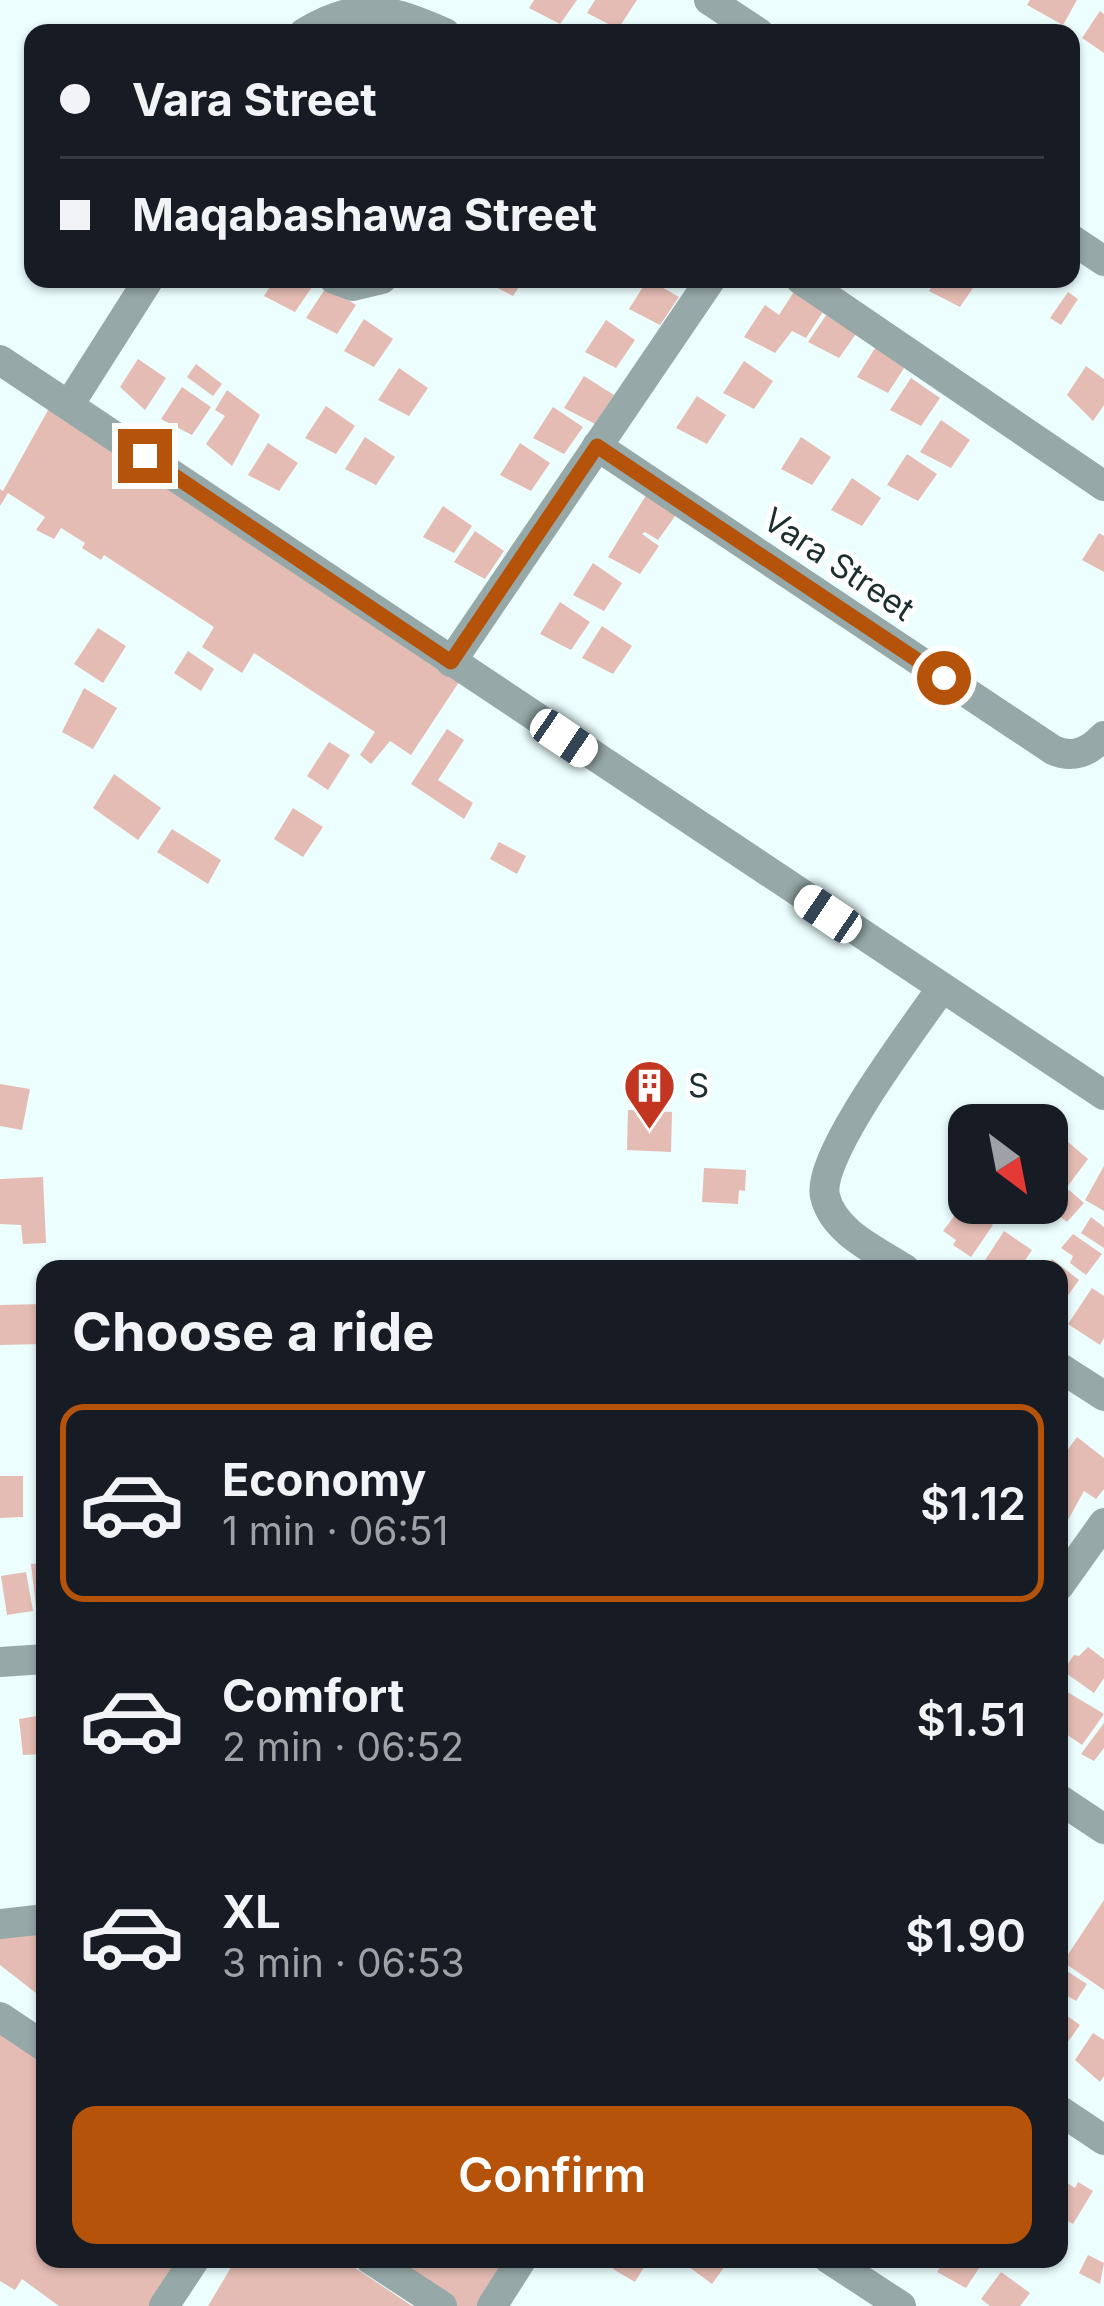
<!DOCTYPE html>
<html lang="en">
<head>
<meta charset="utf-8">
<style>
	:root { --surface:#171b24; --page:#242831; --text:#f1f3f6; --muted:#9ea1a6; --line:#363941; --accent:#b45309 }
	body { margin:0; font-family:Inter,sans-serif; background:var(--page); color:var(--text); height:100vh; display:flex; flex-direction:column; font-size:45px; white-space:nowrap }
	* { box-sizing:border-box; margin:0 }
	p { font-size:39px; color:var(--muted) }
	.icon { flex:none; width:66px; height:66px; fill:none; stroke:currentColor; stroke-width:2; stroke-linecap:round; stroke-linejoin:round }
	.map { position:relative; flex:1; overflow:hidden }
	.side { position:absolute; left:36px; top:1260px; width:1032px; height:1008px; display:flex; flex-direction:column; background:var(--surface); border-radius:24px; box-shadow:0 3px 9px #0004 }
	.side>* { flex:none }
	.hud { position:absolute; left:24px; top:24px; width:1056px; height:264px; border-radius:24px; box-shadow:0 3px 9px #0004; display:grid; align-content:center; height:264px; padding:0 36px; background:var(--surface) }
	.needle { width:78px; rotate:148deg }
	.tools { position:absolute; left:948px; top:1104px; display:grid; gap:24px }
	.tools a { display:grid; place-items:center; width:120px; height:120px; border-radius:24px; background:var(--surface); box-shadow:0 3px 9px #0004; font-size:60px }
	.end { position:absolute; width:54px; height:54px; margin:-27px; border:15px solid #b45309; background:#fff; box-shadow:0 0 0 6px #fff }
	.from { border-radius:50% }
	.car { position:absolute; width:36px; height:72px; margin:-36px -18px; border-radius:15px; box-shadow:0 0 9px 3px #0007; background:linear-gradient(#fff 24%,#345 0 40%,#fff 0 76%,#345 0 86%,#fff 0) }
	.hud b { display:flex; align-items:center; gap:42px; height:114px; font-size:45px }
	.hud b+b { border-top:3px solid var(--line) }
	.hud i { width:30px; height:30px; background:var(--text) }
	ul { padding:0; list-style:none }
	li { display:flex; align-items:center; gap:36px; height:198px; margin:0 24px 18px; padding:0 12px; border:6px solid transparent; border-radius:24px }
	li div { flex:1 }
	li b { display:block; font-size:45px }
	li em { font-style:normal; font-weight:600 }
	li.current { border-color:var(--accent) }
	li>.icon { width:108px; height:108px; stroke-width:1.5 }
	h2 { padding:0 36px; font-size:54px; line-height:144px }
	.primary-button { display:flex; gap:24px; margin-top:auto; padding:24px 36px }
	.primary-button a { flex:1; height:138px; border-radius:24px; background:var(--accent); color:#fff; font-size:48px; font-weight:600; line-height:138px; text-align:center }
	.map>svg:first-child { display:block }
	.building { fill:#e4bcb4 }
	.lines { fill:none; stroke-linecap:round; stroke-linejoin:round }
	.minor { stroke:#96a9a8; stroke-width:30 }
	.route { stroke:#b45309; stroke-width:15 }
	.labels { text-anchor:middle; stroke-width:10; stroke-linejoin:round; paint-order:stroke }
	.street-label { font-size:33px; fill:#1c2e2e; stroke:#fff }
	.poi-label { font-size:33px; fill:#1c2e2e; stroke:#fff; text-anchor:start }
</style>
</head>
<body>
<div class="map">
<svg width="1104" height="2306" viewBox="0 0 1104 2306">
	<rect width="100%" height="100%" fill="#ecfefe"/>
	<g class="building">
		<polygon points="534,0 577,0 560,24 529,8"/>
		<polygon points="595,0 637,0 618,29 587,13"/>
		<polygon points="1030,0 1077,0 1063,25 1027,5"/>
		<polygon points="1100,11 1104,14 1104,53 1082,38"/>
		<polygon points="275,279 307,279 314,284 295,312 264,296"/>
		<polygon points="480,279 524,279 513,296"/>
		<polygon points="648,279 679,297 660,325 629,309"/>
		<polygon points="937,279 979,279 960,307 929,291"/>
		<polygon points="327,286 356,305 337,334 306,318"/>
		<polygon points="795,290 824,310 806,338 792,331 775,353 744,337 765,305 779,315"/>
		<polygon points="1068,292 1078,299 1061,325 1050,318"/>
		<polygon points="829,311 858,331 839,358 808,342"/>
		<polygon points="364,319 393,339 374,367 344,351"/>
		<polygon points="606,320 635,340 616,368 585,352"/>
		<polygon points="877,345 906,365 888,393 857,377"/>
		<polygon points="138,359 166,378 145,410 120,387"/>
		<polygon points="744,361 773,381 754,409 723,393"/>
		<polygon points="196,364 222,384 213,396 187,377"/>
		<polygon points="1086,366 1104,379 1104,405 1093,421 1067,395"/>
		<polygon points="399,368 428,388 409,416 378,400"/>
		<polygon points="584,376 614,395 595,424 564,408"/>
		<polygon points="911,378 940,398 921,426 890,410"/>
		<polygon points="182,387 211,407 192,435 161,419"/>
		<polygon points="227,390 260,415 232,466 206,444 225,416 215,410"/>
		<polygon points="697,396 726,415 707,444 676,428"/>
		<polygon points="52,403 461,679 411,755 390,741 371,764 360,755 375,732 254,653 242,673 202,647 214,627 104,555 101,560 82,548 85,543 61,528 54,539 36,530 45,517 8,493 0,506 0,489 3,491"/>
		<polygon points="326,406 355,426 336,454 305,438"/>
		<polygon points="553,407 583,427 564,454 533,438"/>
		<polygon points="941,420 970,440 951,468 920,452"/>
		<polygon points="365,437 395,457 376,485 345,469"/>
		<polygon points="801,437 831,457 812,485 781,469"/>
		<polygon points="268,443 298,463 279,491 248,475"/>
		<polygon points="520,443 550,463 531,491 500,475"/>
		<polygon points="907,454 937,474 918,501 887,485"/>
		<polygon points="852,478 881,498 862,526 831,510"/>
		<polygon points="648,492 678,512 658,540 645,532 642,534 659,546 640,574 608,557"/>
		<polygon points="443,506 472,526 454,553 423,537"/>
		<polygon points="475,531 504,551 485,579 454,562"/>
		<polygon points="1099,533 1104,536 1104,572 1082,560"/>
		<polygon points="593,563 622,583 604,611 573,595"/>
		<polygon points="560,602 590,622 571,650 540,634"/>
		<polygon points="602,626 632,646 613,674 582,658"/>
		<polygon points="98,628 126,646 103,683 74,664"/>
		<polygon points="188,651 214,669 201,691 174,673"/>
		<polygon points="84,688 117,708 93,749 62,732"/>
		<polygon points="447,729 464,740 438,780 473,803 464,819 411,784"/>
		<polygon points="329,742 350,755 328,790 307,776"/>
		<polygon points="114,774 161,808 138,840 93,808"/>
		<polygon points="293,808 323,827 303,857 274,839"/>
		<polygon points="172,829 221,860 208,884 157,852"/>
		<polygon points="499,842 526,856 517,874 490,859"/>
		<polygon points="0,1084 30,1089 22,1130 0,1126"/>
		<polygon points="628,1110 672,1112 671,1152 627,1150"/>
		<polygon points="1060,1135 1088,1159 1067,1187 1047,1175 1047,1154"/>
		<polygon points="1104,1166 1104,1211 1085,1200"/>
		<polygon points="704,1168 746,1170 745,1191 739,1190 738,1204 702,1202"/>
		<polygon points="43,1177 46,1243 23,1244 21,1225 0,1224 0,1179"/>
		<polygon points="1069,1190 1084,1203 1067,1222 1051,1209"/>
		<polygon points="964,1203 993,1225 971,1257 953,1245 956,1240 943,1231"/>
		<polygon points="1091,1217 1104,1227 1104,1248 1081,1233"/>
		<polygon points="1004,1231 1032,1250 1019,1269 989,1269 982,1265"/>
		<polygon points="1073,1234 1102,1254 1086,1275 1070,1263 1073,1256 1061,1248"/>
		<polygon points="1052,1259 1079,1280 1059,1308 1059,1269 1045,1269"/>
		<polygon points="1092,1288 1104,1296 1104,1338 1100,1345 1068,1324"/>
		<polygon points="41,1304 42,1344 0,1345 0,1305"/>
		<polygon points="1077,1437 1104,1458 1104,1489 1096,1499 1084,1491 1063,1529 1059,1526 1059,1462"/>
		<polygon points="0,1476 23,1476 23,1517 0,1518"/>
		<polygon points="45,1563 45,1606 36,1607 31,1564"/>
		<polygon points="26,1572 33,1611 7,1615 1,1576"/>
		<polygon points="1088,1647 1104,1659 1104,1678 1094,1693 1063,1671 1074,1655 1079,1656"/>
		<polygon points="1059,1687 1104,1714 1082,1745 1059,1729"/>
		<polygon points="37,1716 37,1721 45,1720 45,1754 23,1755 19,1719"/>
		<polygon points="1104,1723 1104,1748 1094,1761 1081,1754"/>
		<polygon points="1104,1900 1104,1990 1063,1962"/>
		<polygon points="45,1922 45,2000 0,1965 0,1925"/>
		<polygon points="1059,1966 1087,1984 1076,2001 1059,1991"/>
		<polygon points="1059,2010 1080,2025 1059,2054"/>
		<polygon points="0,2024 45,2055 45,2259 182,2259 149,2306 59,2306 22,2279 15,2290 0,2281"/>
		<polygon points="1093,2033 1104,2040 1104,2076 1100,2082 1075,2060"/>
		<polygon points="1059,2178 1075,2188 1078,2182 1093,2191 1073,2224 1059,2216"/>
		<polygon points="1088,2255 1104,2263 1100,2284 1079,2273"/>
		<polygon points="236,2259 342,2259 412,2306 208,2306"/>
		<polygon points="385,2259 521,2259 492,2306 447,2306"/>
		<polygon points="619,2259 649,2259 635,2282 613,2269"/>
		<polygon points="689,2259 730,2259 712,2284 685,2264"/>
		<polygon points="946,2259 985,2259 966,2288 937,2272"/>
		<polygon points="1001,2272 1030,2293 1020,2306 990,2306 981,2299"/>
	</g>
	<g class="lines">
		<g class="minor">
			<polyline points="709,0 759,33"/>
			<path d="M304,33C358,0 388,8 445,33"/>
			<polyline points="1071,239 1104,261"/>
			<polyline points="334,279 353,286 382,279"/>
			<polyline points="800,279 1104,486"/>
			<polyline points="0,360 1104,1095"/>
			<polyline points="69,405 149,279"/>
			<path d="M597,446L1053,750C1073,759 1089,752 1104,736"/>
			<polyline points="451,662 711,279"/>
			<path d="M905,1269C877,1251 833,1232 825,1196C816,1156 915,1027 941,989"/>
			<polyline points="1059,1367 1104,1396"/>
			<polyline points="1059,1586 1104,1523"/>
			<polyline points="0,1662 45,1659"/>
			<polyline points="1059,1799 1104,1829"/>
			<polyline points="0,1924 45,1919"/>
			<polyline points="0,2017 45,2047"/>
			<polyline points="1059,2110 1104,2140"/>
			<polyline points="370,2259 442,2306"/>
			<polyline points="829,2259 901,2306"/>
			<polyline points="164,2306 195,2259"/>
			<polyline points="492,2306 522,2259"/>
		</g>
	</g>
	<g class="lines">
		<polyline class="route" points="145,456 451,662 597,446 944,678"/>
	</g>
	<defs>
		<symbol id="building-pin" viewBox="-11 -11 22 30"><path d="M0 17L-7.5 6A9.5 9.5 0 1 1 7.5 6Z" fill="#c13521" stroke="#fff"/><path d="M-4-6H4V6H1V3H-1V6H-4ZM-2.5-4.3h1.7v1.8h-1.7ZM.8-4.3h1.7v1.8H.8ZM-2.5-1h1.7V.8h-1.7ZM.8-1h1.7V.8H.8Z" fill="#fff"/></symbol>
	</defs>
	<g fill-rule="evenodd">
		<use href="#building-pin" x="620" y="1056" width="59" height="81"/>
	</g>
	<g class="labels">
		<g class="street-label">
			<text transform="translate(839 564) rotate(34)" y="12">Vara Street</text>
		</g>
		<g class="poi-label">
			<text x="688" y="1097">S</text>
		</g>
	</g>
</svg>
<div class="tools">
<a><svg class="needle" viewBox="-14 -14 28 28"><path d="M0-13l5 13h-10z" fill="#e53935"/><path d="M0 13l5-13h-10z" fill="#9ea1a6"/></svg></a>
</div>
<i class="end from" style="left:944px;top:678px"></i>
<i class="end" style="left:145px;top:456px"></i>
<i class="car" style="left:564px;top:738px;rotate:124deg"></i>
<i class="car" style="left:828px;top:914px;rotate:304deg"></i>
<div class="hud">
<b><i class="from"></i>Vara Street</b>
<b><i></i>Maqabashawa Street</b>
</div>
<section class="side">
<h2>Choose a ride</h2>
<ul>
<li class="current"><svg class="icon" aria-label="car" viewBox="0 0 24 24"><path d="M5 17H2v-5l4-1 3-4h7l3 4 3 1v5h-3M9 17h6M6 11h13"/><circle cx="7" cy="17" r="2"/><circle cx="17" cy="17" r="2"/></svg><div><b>Economy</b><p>1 min · 06:51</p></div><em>$1.12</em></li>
<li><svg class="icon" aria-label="car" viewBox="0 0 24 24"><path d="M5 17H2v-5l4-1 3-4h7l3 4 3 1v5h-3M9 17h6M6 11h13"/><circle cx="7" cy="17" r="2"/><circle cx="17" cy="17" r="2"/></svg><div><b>Comfort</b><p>2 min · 06:52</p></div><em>$1.51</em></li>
<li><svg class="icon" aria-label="car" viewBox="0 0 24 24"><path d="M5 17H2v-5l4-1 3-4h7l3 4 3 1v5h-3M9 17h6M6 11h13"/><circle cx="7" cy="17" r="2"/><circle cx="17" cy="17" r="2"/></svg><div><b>XL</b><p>3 min · 06:53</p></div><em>$1.90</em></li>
</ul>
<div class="primary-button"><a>Confirm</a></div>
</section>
</div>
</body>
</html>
